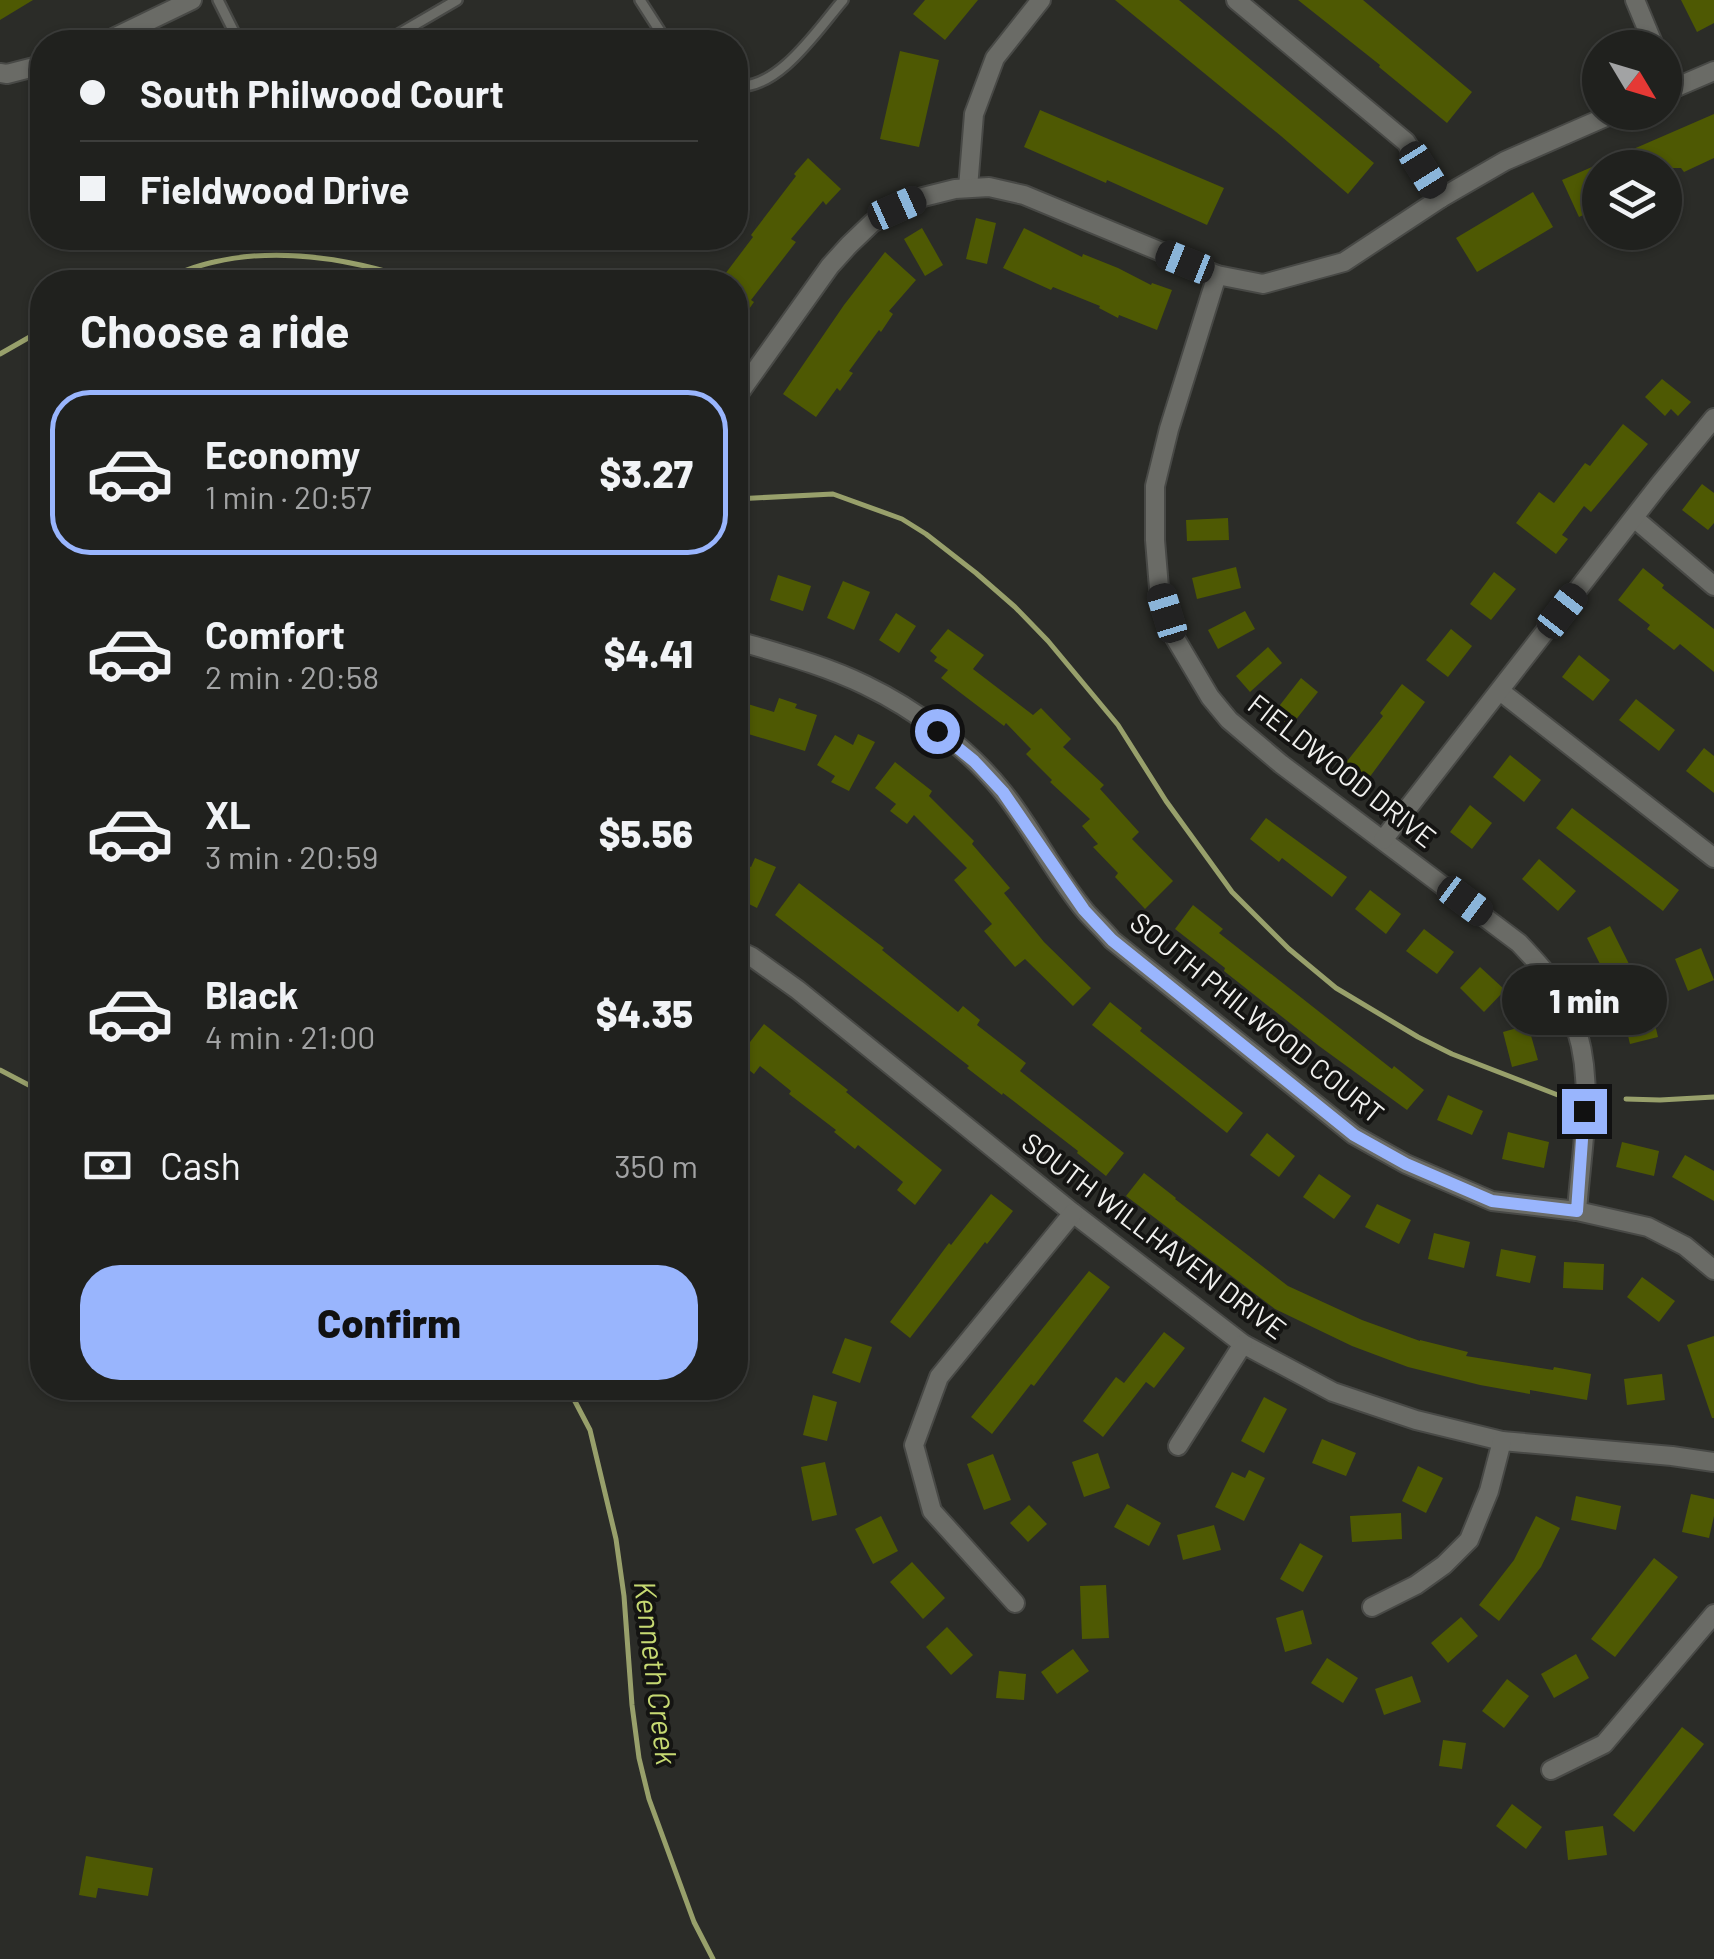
<!DOCTYPE html>
<html lang="en">
<head>
<meta charset="utf-8">
<style>
	:root { --surface:#20211e; --page:#2d2e2b; --text:#f1f3f6; --muted:#a2a3a4; --line:#3d3e3c; --accent:#99b5fd }
	body { margin:0; font-family:Barlow,sans-serif; background:var(--page); color:var(--text); height:100vh; display:flex; flex-direction:column; font-size:38px; white-space:nowrap }
	* { box-sizing:border-box; margin:0 }
	p { font-size:32px; color:var(--muted) }
	.icon { flex:none; width:55px; height:55px; fill:none; stroke:currentColor; stroke-width:2; stroke-linecap:round; stroke-linejoin:round }
	.map { position:relative; flex:1; overflow:hidden }
	.panel { position:absolute; left:30px; top:270px; width:718px; height:1130px; display:flex; flex-direction:column; background:var(--surface); border-radius:40px; box-shadow:0 2px 8px #0004,0 0 0 2px var(--line) }
	.panel>* { flex:none }
	.banner { position:absolute; left:30px; top:30px; width:718px; height:220px; border-radius:40px; box-shadow:0 2px 8px #0004,0 0 0 2px var(--line); display:grid; align-content:center; height:220px; padding:0 50px; background:var(--surface) }
	.needle { width:65px; rotate:128deg }
	.fabs { position:absolute; left:1582px; top:30px; display:grid; gap:20px }
	.fabs a { display:grid; place-items:center; width:100px; height:100px; border-radius:50%; background:var(--surface); box-shadow:0 2px 8px #0004,0 0 0 2px var(--line); font-size:50px }
	.end { position:absolute; width:45px; height:45px; margin:-22px; border:12px solid #99b5fd; background:#111; box-shadow:0 0 0 5px #111 }
	.from { border-radius:50% }
	.bubble { position:absolute; height:70px; border-radius:35px; background:var(--surface); box-shadow:0 2px 8px #0004,0 0 0 2px var(--line); font-size:32px; font-weight:800; line-height:70px; text-align:center }
	.car { position:absolute; width:30px; height:60px; margin:-30px -15px; border-radius:12px; box-shadow:0 0 8px 2px #0007; background:linear-gradient(#222 24%,#8ab4d8 0 40%,#222 0 76%,#8ab4d8 0 86%,#222 0) }
	.banner b { display:flex; align-items:center; gap:35px; height:95px; font-size:38px }
	.banner b+b { border-top:2px solid var(--line) }
	.banner i { width:25px; height:25px; background:var(--text) }
	ul { padding:0; list-style:none }
	li { display:flex; align-items:center; gap:30px; height:165px; margin:0 20px 15px; padding:0 30px; border:5px solid transparent; border-radius:40px }
	li div { flex:1 }
	li b { display:block; font-size:38px }
	li em { font-style:normal; font-weight:800 }
	li.active { border-color:var(--accent) }
	li>.icon { width:90px; height:90px; stroke-width:1.5 }
	h2 { padding:0 50px; font-size:45px; line-height:120px }
	.pay { display:flex; align-items:center; gap:25px; height:110px; padding:0 50px; font-size:38px }
	.pay p { margin-inline-start:auto }
	.action { display:flex; gap:20px; margin-top:auto; padding:20px 50px }
	.action a { flex:1; height:115px; border-radius:40px; background:var(--accent); color:#111; font-size:40px; font-weight:800; line-height:115px; text-align:center }
	.map>svg:first-child { display:block }
	.lines { fill:none; stroke-linecap:round; stroke-linejoin:round }
	.stream { stroke:#98a06b; stroke-width:5 }
	.building { fill:#4e5903 }
	.lane-casing { stroke:#484946; stroke-width:14 }
	.street-casing { stroke:#484946; stroke-width:22 }
	.lane { stroke:#6a6b66; stroke-width:9 }
	.street { stroke:#6a6b66; stroke-width:18 }
	.route { stroke:#99b5fd; stroke-width:12 }
	.labels { text-anchor:middle; stroke-width:8; stroke-linejoin:round; paint-order:stroke }
	.street-label { font-size:28px; fill:#f0f0ee; stroke:#141412 }
	.water-label { font-size:30px; font-style:italic; fill:#c6d972; stroke:#141412 }
</style>
</head>
<body>
<div class="map">
<svg width="1714" height="1959" viewBox="0 0 1714 1959">
	<rect width="100%" height="100%" fill="#2b2c28"/>
	<g class="lines">
		<g class="stream">
			<path d="M156,282C174,275 194,266 214,262C283,246 356,260 421,282"/>
			<polyline points="0,354 42,330"/>
			<polyline points="735,499 833,494 902,519 926,534 976,573 1015,607 1048,641 1118,725 1166,801 1232,892 1289,949 1336,988 1418,1037 1452,1054 1563,1097 1571,1098"/>
			<polyline points="0,1070 42,1092"/>
			<polyline points="1626,1099 1660,1100 1714,1097"/>
			<polyline points="568,1388 590,1430 616,1539 624,1596 632,1705 639,1758 649,1799 694,1922 713,1959"/>
		</g>
	</g>
	<g class="building">
		<polygon points="0,0 33,0 0,20"/>
		<polygon points="925,0 978,0 945,40 913,14"/>
		<polygon points="1115,0 1179,0 1374,163 1348,194 1281,136"/>
		<polygon points="1298,0 1363,0 1472,92 1447,123 1379,67 1380,65"/>
		<polygon points="1681,0 1714,0 1714,23 1697,32"/>
		<polygon points="900,51 939,60 919,147 880,139"/>
		<polygon points="1040,110 1224,188 1207,225 1107,180 1106,183 1024,147"/>
		<polygon points="1714,114 1714,158 1684,172 1681,168 1600,168 1600,207 1579,217 1562,180"/>
		<polygon points="808,158 841,189 826,205 823,201 791,239 796,242 751,300 754,302 735,329 735,282 719,282 753,237 751,235 796,176 794,174"/>
		<polygon points="1533,192 1553,227 1477,272 1456,238"/>
		<polygon points="976,218 996,223 987,264 966,259"/>
		<polygon points="922,228 943,265 925,276 904,239"/>
		<polygon points="1024,228 1082,257 1083,254 1118,268 1151,285 1152,283 1172,290 1157,330 1119,315 1118,318 1099,308 1100,306 1053,287 1051,290 1003,268"/>
		<polygon points="885,252 916,280 889,311 893,314 881,332 879,330 849,371 853,373 840,391 837,388 816,417 783,394 844,305"/>
		<polygon points="1662,379 1691,402 1678,416 1671,409 1665,416 1645,397"/>
		<polygon points="1623,424 1648,444 1591,512 1584,506 1562,535 1568,539 1556,554 1516,523 1539,492 1554,503 1585,463 1590,466"/>
		<polygon points="1702,484 1714,493 1714,523 1708,530 1682,510"/>
		<polygon points="1228,518 1229,540 1187,541 1186,520"/>
		<polygon points="1236,567 1241,588 1197,599 1192,578"/>
		<polygon points="1643,568 1664,585 1662,588 1714,629 1714,672 1680,644 1674,650 1647,629 1650,625 1618,600"/>
		<polygon points="1494,572 1516,589 1491,620 1470,604"/>
		<polygon points="778,575 811,586 803,611 770,600"/>
		<polygon points="843,581 870,592 854,630 827,618"/>
		<polygon points="1245,611 1255,629 1218,649 1208,630"/>
		<polygon points="896,613 916,626 899,653 879,640"/>
		<polygon points="948,629 984,655 973,669 1033,715 1041,708 1071,739 1063,747 1104,785 1100,789 1139,832 1132,839 1173,881 1145,909 1115,877 1118,873 1093,847 1098,844 1082,826 1090,819 1050,782 1052,780 1026,754 1031,749 1006,723 1004,726 941,678 948,670 934,661 937,657 930,651"/>
		<polygon points="1451,629 1472,646 1448,677 1426,660"/>
		<polygon points="1268,647 1282,663 1250,692 1236,676"/>
		<polygon points="1579,655 1610,680 1593,701 1562,677"/>
		<polygon points="1301,678 1318,692 1290,727 1273,714"/>
		<polygon points="1402,684 1425,702 1366,782 1344,765 1383,716 1380,713"/>
		<polygon points="779,698 797,704 795,708 817,715 805,751 735,730 735,700 774,712"/>
		<polygon points="1636,699 1675,730 1659,751 1619,720"/>
		<polygon points="858,734 875,742 849,791 831,782 835,776 817,765 835,735 853,745"/>
		<polygon points="1704,748 1714,756 1714,793 1686,771"/>
		<polygon points="1510,755 1541,780 1524,802 1493,777"/>
		<polygon points="895,762 932,791 929,796 974,841 972,844 1010,888 1004,893 1044,942 1091,988 1073,1006 1025,959 1015,967 984,931 992,924 954,880 967,868 914,815 907,824 890,811 896,804 875,788"/>
		<polygon points="1470,805 1492,823 1472,849 1450,832"/>
		<polygon points="1572,808 1679,890 1663,911 1556,828"/>
		<polygon points="1266,818 1347,877 1332,897 1282,858 1279,862 1250,839"/>
		<polygon points="755,858 776,867 757,908 735,897 735,860 751,867"/>
		<polygon points="1539,859 1576,891 1558,911 1522,879"/>
		<polygon points="799,883 884,948 882,950 958,1012 963,1006 980,1020 977,1025 1026,1063 1020,1071 1124,1153 1106,1176 1077,1153 1078,1151 1003,1093 1002,1095 967,1068 969,1066 775,915"/>
		<polygon points="1370,890 1401,914 1386,934 1355,909"/>
		<polygon points="1193,905 1223,929 1219,933 1392,1069 1394,1066 1424,1090 1407,1110 1319,1046 1224,971 1225,968 1175,929"/>
		<polygon points="1610,926 1632,970 1609,982 1587,938"/>
		<polygon points="1424,929 1454,952 1437,974 1406,951"/>
		<polygon points="1701,948 1714,980 1688,991 1675,959"/>
		<polygon points="1480,967 1505,990 1484,1012 1460,988"/>
		<polygon points="1110,1002 1142,1028 1140,1031 1243,1113 1227,1133 1092,1025"/>
		<polygon points="1650,1004 1658,1037 1630,1044 1622,1011"/>
		<polygon points="764,1024 848,1090 846,1092 942,1170 915,1205 897,1190 903,1182 858,1145 855,1149 834,1132 836,1130 789,1094 791,1091 760,1066 754,1074 736,1060"/>
		<polygon points="1528,1025 1538,1060 1512,1067 1503,1032"/>
		<polygon points="1448,1095 1483,1111 1472,1135 1437,1120"/>
		<polygon points="1508,1132 1549,1142 1544,1168 1502,1159"/>
		<polygon points="1267,1133 1295,1156 1279,1177 1250,1155"/>
		<polygon points="1622,1142 1659,1151 1654,1176 1616,1167"/>
		<polygon points="1685,1155 1714,1171 1714,1201 1672,1177"/>
		<polygon points="1144,1173 1176,1198 1175,1199 1288,1286 1362,1320 1420,1341 1420,1340 1468,1352 1466,1356 1553,1370 1554,1367 1591,1374 1587,1400 1530,1390 1530,1394 1480,1385 1408,1367 1352,1346 1275,1309 1126,1196"/>
		<polygon points="1319,1174 1351,1196 1334,1219 1303,1197"/>
		<polygon points="991,1194 1013,1211 987,1244 985,1242 910,1338 890,1322 949,1243 951,1245"/>
		<polygon points="1377,1204 1411,1220 1399,1244 1365,1227"/>
		<polygon points="1434,1233 1470,1242 1464,1268 1428,1259"/>
		<polygon points="1501,1249 1536,1256 1530,1283 1496,1276"/>
		<polygon points="1564,1262 1604,1264 1603,1290 1563,1288"/>
		<polygon points="1089,1271 1110,1287 1034,1386 1031,1384 992,1434 971,1417"/>
		<polygon points="1642,1277 1675,1301 1659,1322 1627,1297"/>
		<polygon points="1164,1332 1185,1348 1154,1388 1146,1382 1103,1437 1083,1421 1116,1377 1124,1383"/>
		<polygon points="1714,1336 1714,1418 1712,1418 1687,1345"/>
		<polygon points="845,1338 872,1347 860,1383 832,1373"/>
		<polygon points="1662,1374 1665,1400 1627,1405 1624,1379"/>
		<polygon points="813,1395 837,1402 827,1441 803,1435"/>
		<polygon points="1264,1397 1287,1409 1264,1453 1241,1441"/>
		<polygon points="1322,1439 1356,1453 1346,1476 1312,1463"/>
		<polygon points="1098,1453 1110,1488 1084,1497 1072,1462"/>
		<polygon points="993,1454 1011,1500 984,1510 967,1464"/>
		<polygon points="825,1462 837,1515 812,1521 801,1467"/>
		<polygon points="1418,1466 1443,1478 1426,1513 1402,1501"/>
		<polygon points="1249,1470 1265,1478 1244,1521 1215,1507 1232,1472 1245,1478"/>
		<polygon points="1691,1494 1714,1499 1714,1516 1709,1538 1682,1532"/>
		<polygon points="1576,1496 1621,1506 1616,1530 1571,1520"/>
		<polygon points="1127,1504 1161,1523 1149,1546 1114,1527"/>
		<polygon points="1029,1505 1047,1524 1028,1542 1010,1523"/>
		<polygon points="1401,1513 1402,1539 1352,1542 1350,1516"/>
		<polygon points="881,1516 898,1551 873,1564 855,1529"/>
		<polygon points="1536,1516 1560,1528 1541,1567 1499,1621 1479,1605 1514,1560"/>
		<polygon points="1214,1525 1221,1550 1183,1560 1177,1535"/>
		<polygon points="1300,1543 1323,1556 1303,1592 1280,1579"/>
		<polygon points="1654,1558 1678,1577 1615,1657 1591,1639"/>
		<polygon points="912,1562 945,1598 923,1619 890,1582"/>
		<polygon points="1106,1585 1109,1638 1082,1639 1080,1586"/>
		<polygon points="1303,1610 1312,1644 1285,1652 1276,1618"/>
		<polygon points="1461,1617 1478,1636 1448,1663 1431,1643"/>
		<polygon points="947,1627 973,1655 951,1675 926,1647"/>
		<polygon points="1073,1649 1089,1671 1057,1694 1041,1672"/>
		<polygon points="1576,1654 1589,1678 1554,1698 1541,1674"/>
		<polygon points="1327,1658 1358,1678 1343,1703 1311,1683"/>
		<polygon points="999,1671 1026,1674 1024,1700 996,1698"/>
		<polygon points="1412,1676 1421,1702 1384,1715 1375,1689"/>
		<polygon points="1507,1679 1529,1696 1504,1728 1482,1711"/>
		<polygon points="1682,1727 1704,1744 1634,1832 1613,1815"/>
		<polygon points="1443,1740 1466,1743 1462,1769 1439,1766"/>
		<polygon points="1512,1804 1542,1827 1526,1849 1496,1826"/>
		<polygon points="1603,1826 1607,1855 1568,1860 1565,1831"/>
		<polygon points="86,1856 153,1868 148,1896 98,1888 96,1898 79,1895"/>
	</g>
	<g class="lines">
		<defs>
			<g id="lane">
				<polyline points="218,0 239,42"/>
				<polyline points="640,0 667,42"/>
				<polyline points="385,42 457,0"/>
				<path d="M735,86C778,91 818,29 843,0"/>
			</g>
			<g id="street">
				<polyline points="1236,0 1406,142 1441,198"/>
				<polyline points="1635,0 1655,48"/>
				<polyline points="105,42 192,0"/>
				<polyline points="0,73 7,74 42,65"/>
				<polyline points="1665,92 1714,71"/>
				<polyline points="968,188 974,114 995,58 1041,0"/>
				<path d="M1217,275L1169,429L1155,486V540L1159,588L1175,638L1210,697L1229,720L1281,764L1519,943C1535,960 1551,977 1563,998C1600,1062 1582,1141 1577,1211"/>
				<polyline points="735,399 830,266 849,245 872,223 897,208 923,197 955,189 989,187 1024,195 1217,275 1263,284 1344,262 1441,198 1505,161 1617,112"/>
				<polyline points="1634,518 1714,586"/>
				<path d="M735,640C778,653 824,665 865,685C915,709 968,748 1003,792C1033,830 1055,875 1086,912C1094,921 1104,930 1112,940L1354,1135L1406,1164L1492,1201L1577,1211L1648,1227L1685,1246L1714,1270"/>
				<polyline points="1500,691 1714,858"/>
				<polyline points="1383,840 1659,485 1714,418"/>
				<polyline points="735,949 752,957 798,990 1073,1213 1243,1344 1333,1392 1416,1420 1502,1441 1672,1456 1714,1462"/>
				<polyline points="1178,1446 1243,1344"/>
				<polyline points="1015,1603 932,1511 914,1445 939,1377 1073,1213"/>
				<polyline points="1372,1607 1416,1585 1444,1565 1469,1540 1489,1491 1502,1441"/>
				<polyline points="1551,1770 1604,1744 1714,1614"/>
			</g>
		</defs>
		<use href="#lane" class="lane-casing"/>
		<use href="#street" class="street-casing"/>
		<use href="#lane" class="lane"/>
		<use href="#street" class="street"/>
	</g>
	<g class="lines">
		<polyline class="route" points="937,731 974,761 1003,792 1084,910 1112,940 1354,1135 1406,1164 1492,1201 1577,1211 1584,1111"/>
	</g>
	<g class="labels">
		<g class="street-label">
			<text transform="translate(1342 771) rotate(38)" y="10">FIELDWOOD DRIVE</text>
			<text transform="translate(1257 1018) rotate(39)" y="10">SOUTH PHILWOOD COURT</text>
			<text transform="translate(1154 1236) rotate(37)" y="10">SOUTH WILLHAVEN DRIVE</text>
		</g>
		<g class="water-label">
			<text transform="translate(655 1673) rotate(83)" y="10">Kenneth Creek</text>
		</g>
	</g>
</svg>
<div class="fabs">
<a><svg class="needle" viewBox="-14 -14 28 28"><path d="M0-13l5 13h-10z" fill="#e53935"/><path d="M0 13l5-13h-10z" fill="#a2a3a4"/></svg></a>
<a><svg class="icon" aria-label="layers" viewBox="0 0 24 24"><path d="M12 4l9 5-9 5-9-5zM3 14l9 5 9-5"/></svg></a>
</div>
<i class="end from" style="left:937px;top:731px"></i>
<i class="end" style="left:1584px;top:1111px"></i>
<div class="bubble" style="left:1502px;top:965px;width:165px">1 min</div>
<i class="car" style="left:1423px;top:170px;rotate:148deg"></i>
<i class="car" style="left:897px;top:208px;rotate:66deg"></i>
<i class="car" style="left:1185px;top:262px;rotate:292deg"></i>
<i class="car" style="left:1562px;top:611px;rotate:38deg"></i>
<i class="car" style="left:1167px;top:613px;rotate:343deg"></i>
<i class="car" style="left:1465px;top:901px;rotate:127deg"></i>
<div class="banner">
<b><i class="from"></i>South Philwood Court</b>
<b><i></i>Fieldwood Drive</b>
</div>
<section class="panel">
<h2>Choose a ride</h2>
<ul>
<li class="active"><svg class="icon" aria-label="car" viewBox="0 0 24 24"><path d="M5 17H2v-5l4-1 3-4h7l3 4 3 1v5h-3M9 17h6M6 11h13"/><circle cx="7" cy="17" r="2"/><circle cx="17" cy="17" r="2"/></svg><div><b>Economy</b><p>1 min · 20:57</p></div><em>$3.27</em></li>
<li><svg class="icon" aria-label="car" viewBox="0 0 24 24"><path d="M5 17H2v-5l4-1 3-4h7l3 4 3 1v5h-3M9 17h6M6 11h13"/><circle cx="7" cy="17" r="2"/><circle cx="17" cy="17" r="2"/></svg><div><b>Comfort</b><p>2 min · 20:58</p></div><em>$4.41</em></li>
<li><svg class="icon" aria-label="car" viewBox="0 0 24 24"><path d="M5 17H2v-5l4-1 3-4h7l3 4 3 1v5h-3M9 17h6M6 11h13"/><circle cx="7" cy="17" r="2"/><circle cx="17" cy="17" r="2"/></svg><div><b>XL</b><p>3 min · 20:59</p></div><em>$5.56</em></li>
<li><svg class="icon" aria-label="car" viewBox="0 0 24 24"><path d="M5 17H2v-5l4-1 3-4h7l3 4 3 1v5h-3M9 17h6M6 11h13"/><circle cx="7" cy="17" r="2"/><circle cx="17" cy="17" r="2"/></svg><div><b>Black</b><p>4 min · 21:00</p></div><em>$4.35</em></li>
</ul>
<div class="pay"><svg class="icon" aria-label="cash" viewBox="0 0 24 24"><path d="M3 7h18v10H3z"/><circle cx="12" cy="12" r="2"/></svg>Cash<p>350 m</p></div>
<div class="action"><a>Confirm</a></div>
</section>
</div>
</body>
</html>
